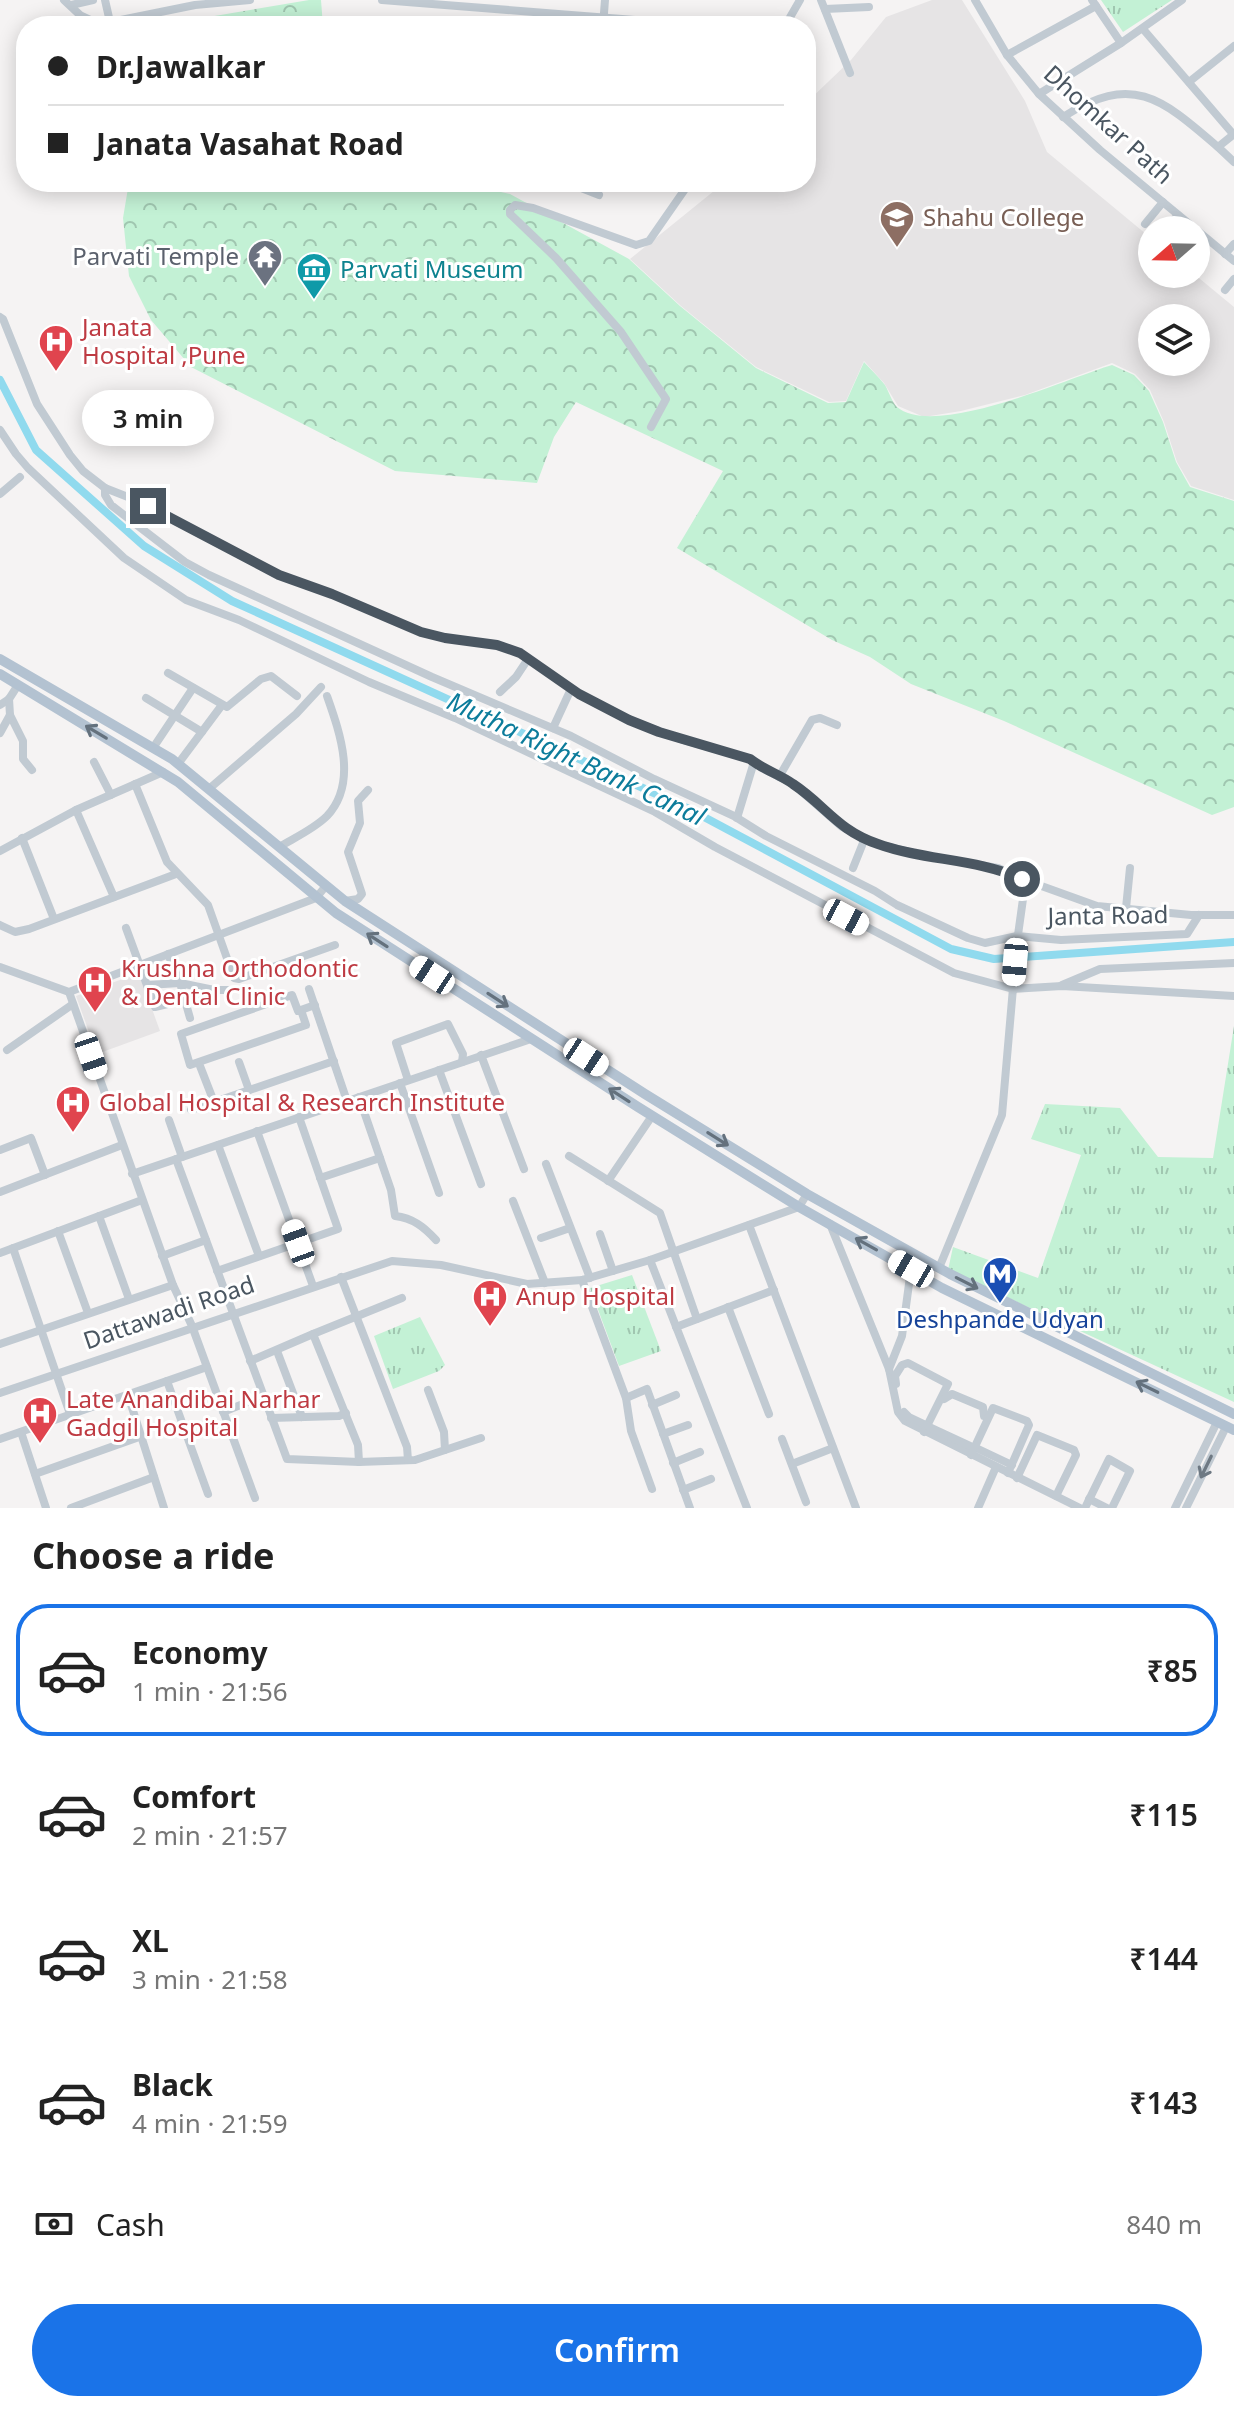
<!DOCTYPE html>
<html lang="en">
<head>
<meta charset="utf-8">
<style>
	:root { --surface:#fff; --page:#f6f6f6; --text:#222; --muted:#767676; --line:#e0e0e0; --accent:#1a73e8 }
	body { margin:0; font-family:"Noto Sans",sans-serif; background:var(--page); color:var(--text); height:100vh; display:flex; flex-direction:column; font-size:30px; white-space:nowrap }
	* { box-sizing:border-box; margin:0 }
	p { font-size:26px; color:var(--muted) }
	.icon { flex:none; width:44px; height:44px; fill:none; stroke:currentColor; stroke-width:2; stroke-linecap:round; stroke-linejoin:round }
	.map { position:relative; height:1508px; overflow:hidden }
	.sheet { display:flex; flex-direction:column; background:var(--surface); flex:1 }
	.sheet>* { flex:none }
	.hud { position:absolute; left:16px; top:16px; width:800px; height:176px; border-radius:32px; box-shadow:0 4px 20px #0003; display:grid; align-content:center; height:176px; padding:0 32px; background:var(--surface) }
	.needle { width:52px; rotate:250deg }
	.tools { position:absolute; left:1138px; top:216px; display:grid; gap:16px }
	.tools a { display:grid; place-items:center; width:72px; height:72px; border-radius:50%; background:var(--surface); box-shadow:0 4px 20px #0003; font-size:40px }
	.end { position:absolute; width:36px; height:36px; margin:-18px; border:10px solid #4a5661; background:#fff; box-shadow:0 0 0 4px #fff }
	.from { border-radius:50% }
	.bubble { position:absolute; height:56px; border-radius:28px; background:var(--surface); box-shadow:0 4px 20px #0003; font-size:26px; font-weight:600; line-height:56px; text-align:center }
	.car { position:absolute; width:24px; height:48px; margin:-24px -12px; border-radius:10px; box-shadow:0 0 6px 2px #0007; background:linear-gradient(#fff 24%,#345 0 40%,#fff 0 76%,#345 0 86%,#fff 0) }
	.hud b { display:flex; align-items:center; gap:28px; height:76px; font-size:30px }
	.hud b+b { border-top:2px solid var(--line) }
	.hud i { width:20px; height:20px; background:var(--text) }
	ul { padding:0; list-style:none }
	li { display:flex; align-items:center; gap:24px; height:132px; margin:0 16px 12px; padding:0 16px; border:4px solid transparent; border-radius:32px }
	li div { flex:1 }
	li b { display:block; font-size:30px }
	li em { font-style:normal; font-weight:600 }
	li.active { border-color:var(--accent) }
	li>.icon { width:72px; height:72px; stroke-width:1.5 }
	h2 { padding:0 32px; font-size:36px; line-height:96px }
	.pay { display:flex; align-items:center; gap:20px; height:88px; padding:0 32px; font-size:30px }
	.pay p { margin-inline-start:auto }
	.button { display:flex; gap:16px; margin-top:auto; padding:16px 32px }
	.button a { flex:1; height:92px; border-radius:48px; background:var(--accent); color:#fff; font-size:32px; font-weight:600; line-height:92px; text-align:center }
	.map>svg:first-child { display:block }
	.education { fill:#e6e4e5; fill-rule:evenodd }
	.forest { fill:url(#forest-crowns) }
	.park { fill:url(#park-tufts) }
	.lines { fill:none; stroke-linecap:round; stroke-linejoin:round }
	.canal { stroke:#90daee; stroke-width:8 }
	.minor { stroke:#c1cad2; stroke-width:8 }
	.major { stroke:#b3c2d1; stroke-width:10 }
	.oneway { stroke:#64717d }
	.oneway2 { stroke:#6e7983 }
	.route { stroke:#4a5661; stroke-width:10 }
	.labels { text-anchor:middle; stroke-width:6; stroke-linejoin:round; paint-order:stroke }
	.street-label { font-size:24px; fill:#4a5661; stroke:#fff }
	.education-label { font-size:24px; fill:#785e54; stroke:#fff; text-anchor:start }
	.worship-label { font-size:24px; fill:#5b616d; stroke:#fff; text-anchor:end }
	.culture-label { font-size:24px; fill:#0d838f; stroke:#fff; text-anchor:start }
	.health-label { font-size:24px; fill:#be3a42; stroke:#fff; text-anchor:start }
	.transit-label { font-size:24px; fill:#164399; stroke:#fff }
	.water-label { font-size:26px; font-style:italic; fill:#0c7c9b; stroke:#fff }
</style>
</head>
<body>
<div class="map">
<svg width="1234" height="1508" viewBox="0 0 1234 1508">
	<defs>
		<pattern id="forest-crowns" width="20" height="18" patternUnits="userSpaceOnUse" patternTransform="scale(2)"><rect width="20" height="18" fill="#c3f1d5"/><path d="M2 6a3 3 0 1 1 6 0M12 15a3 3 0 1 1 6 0" fill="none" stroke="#a0c6b0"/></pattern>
		<pattern id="park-tufts" width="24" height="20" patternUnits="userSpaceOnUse" patternTransform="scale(2)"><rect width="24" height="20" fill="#c3f1d5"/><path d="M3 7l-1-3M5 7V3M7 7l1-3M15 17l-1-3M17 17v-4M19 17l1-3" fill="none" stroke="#a0c6b0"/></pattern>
	</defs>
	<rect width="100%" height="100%" fill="#f5f3f3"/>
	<g class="education">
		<path d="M932,0H962L1025,101L1047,152L1152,239V274H1194L1234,307V500L1191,486L1177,462L1164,422L1150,390L1135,374L1112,363L1025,395L961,411L924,417L898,406L884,383L864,361L846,401L829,402L756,367L681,306L630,259L725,182H806V103L851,60L886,17ZM1152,318H1196V362H1152Z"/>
		<polygon points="139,973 160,1031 97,1054 76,996"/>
	</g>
	<g class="forest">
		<polygon points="309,0 321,0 323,26 155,26"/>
		<path d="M129,182H455L510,194L629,259L680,306L756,368L828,403L846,402L864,362C871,370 879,377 885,385C889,392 892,402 897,407C935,439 1068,378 1112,365L1134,375L1149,391L1163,422L1176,462L1190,487L1234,501V807L1212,815L1004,721L911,684L870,657L832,640L677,548L723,471L576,402L554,437L537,483L395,471L191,367L151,320L129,276L123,218Z"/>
	</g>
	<g class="park">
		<polygon points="1101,0 1172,0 1123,32"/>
		<polygon points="1234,1026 1234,1402 948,1270 953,1247 1038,1278 1081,1155 1031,1139 1045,1104 1120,1108 1158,1157 1213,1158"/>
		<polygon points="632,1275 661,1351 619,1366 590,1288"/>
		<polygon points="420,1317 445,1365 439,1371 393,1389 374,1336"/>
	</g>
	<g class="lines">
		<polyline class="canal" points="0,380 36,450 144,546 232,601 689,809 951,949 994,959 1234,942"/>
		<g class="minor">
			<polyline points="64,0 80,15 95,22 111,22 195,5 250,0"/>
			<polyline points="105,0 110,22"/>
			<polyline points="382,0 711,26"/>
			<polyline points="821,0 850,73"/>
			<polyline points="975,0 1007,55 1039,94 1100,150 1234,261"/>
			<polyline points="1092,0 1121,43"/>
			<polyline points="71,5 93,0"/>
			<polyline points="825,9 869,7"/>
			<polyline points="603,26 605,0"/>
			<polyline points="785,26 800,0"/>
			<polyline points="1143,29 1233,134"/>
			<polyline points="1007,55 1096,6"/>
			<polyline points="1189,82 1234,46"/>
			<polyline points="1039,94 1121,43 1182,0"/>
			<path d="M1063,117C1133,72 1162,99 1218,147L1234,134"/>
			<polyline points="1218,147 1234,162"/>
			<polyline points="566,182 599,195"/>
			<polyline points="1145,224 1163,202"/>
			<polyline points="1165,230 1178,215"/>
			<polyline points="1225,254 1234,244"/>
			<polyline points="1225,290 1234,279"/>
			<polyline points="0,317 3,319 37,404 70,455 83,471 105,488 133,499 279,575 332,594 421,632 445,638 497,645 520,653 579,694 629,720 683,740 750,759 762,768 793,784 842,827 877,844 925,856 998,868 1022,879 1097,906 1191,915 1234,915"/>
			<polyline points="651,427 666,399 621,332 556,258 510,214 510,210 515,205 533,208 636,245 649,241 690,182"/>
			<polyline points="0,430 16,454 28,468 124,558 186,600 239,620 369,682 455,718 655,812 715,847 954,973 1013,989 1062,986 1234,996"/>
			<polyline points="105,488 105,495 111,505 185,562 209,575 432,677 571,736 654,779 734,816 766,836 875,891 897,905 968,938 985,943 1017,936 1061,940 1187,934 1199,915"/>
			<polyline points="0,494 20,477"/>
			<polyline points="168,673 227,707 261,679 271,676 297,696"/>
			<polyline points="500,692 516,677 528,659"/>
			<polyline points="146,698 202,732"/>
			<polyline points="0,705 9,699 18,685"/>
			<polyline points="10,715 23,741 23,759 32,770"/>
			<polyline points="553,728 571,689"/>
			<polyline points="0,733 10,715 9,699"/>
			<polyline points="153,748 193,688"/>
			<polyline points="94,762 111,795"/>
			<polyline points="178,764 222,705"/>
			<polyline points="779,777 812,720 820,718 837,725"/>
			<polyline points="135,784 167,862 208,905 234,978 239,979 335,945"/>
			<polyline points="210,788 296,714 321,687"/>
			<polyline points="76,810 114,897"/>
			<polyline points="737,818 754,762"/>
			<polyline points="22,838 54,919"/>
			<path d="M279,847C294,838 314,829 327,816C358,783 340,733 327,696"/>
			<polyline points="0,851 76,810 163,772"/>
			<polyline points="853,868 865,838"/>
			<polyline points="345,901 358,899 362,894 348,852 360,823 358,801 368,790"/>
			<polyline points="1126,908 1130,868"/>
			<polyline points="0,925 15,932 29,929 176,874"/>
			<polyline points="126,928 155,1007 184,1000"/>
			<polyline points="0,967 69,992 316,898 325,887"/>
			<polyline points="147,985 180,983 168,954"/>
			<polyline points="1062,985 1100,969 1234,963"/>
			<polyline points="309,989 347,1101"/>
			<polyline points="69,992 173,1285 192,1326 255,1498"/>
			<polyline points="301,1010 306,1025 190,1065 181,1034 292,995 298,1011 315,1005"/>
			<polyline points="190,1018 180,983 214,990 230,990"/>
			<polyline points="7,1050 73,1004"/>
			<polyline points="481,1055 524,1169"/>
			<polyline points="239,1062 249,1090"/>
			<polyline points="200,1066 214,1102"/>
			<polyline points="439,1070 481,1184"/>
			<polyline points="408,1080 396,1043 448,1024 463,1054 462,1062"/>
			<polyline points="400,1083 439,1193"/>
			<path d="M359,1097L391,1190L395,1216C413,1218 424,1227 436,1240"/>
			<polyline points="191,1110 334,1061"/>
			<polyline points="169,1120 182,1157"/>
			<polyline points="257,1131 313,1286"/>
			<polyline points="218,1145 259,1256"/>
			<polyline points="0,1150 31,1138 45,1175"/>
			<polyline points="569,1156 660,1213 697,1319"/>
			<polyline points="176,1159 287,1459 359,1462 415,1460 445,1450 444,1432 428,1390"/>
			<polyline points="546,1164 590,1278"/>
			<polyline points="132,1174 531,1039"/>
			<polyline points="320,1178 380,1158"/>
			<polyline points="608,1181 652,1116"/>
			<polyline points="0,1192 122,1145"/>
			<polyline points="513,1201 545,1283"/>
			<polyline points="99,1216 129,1299"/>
			<polyline points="830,1224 889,1369 898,1412 905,1421 1080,1508"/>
			<polyline points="749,1225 856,1508"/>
			<polyline points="58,1231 88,1313"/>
			<polyline points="600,1234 613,1271"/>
			<polyline points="541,1238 570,1228"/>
			<polyline points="13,1248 70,1414"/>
			<polyline points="0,1253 142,1200"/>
			<polyline points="162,1256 206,1240"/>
			<polyline points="650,1260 747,1508"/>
			<polyline points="939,1268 1002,1115 1017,942 1023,899 1022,879"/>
			<polyline points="217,1271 338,1229 299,1117"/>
			<polyline points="341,1277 407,1447 408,1460"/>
			<polyline points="582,1280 626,1398 631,1431 652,1489"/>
			<polyline points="728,1307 769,1414"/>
			<polyline points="676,1327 774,1290"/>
			<polyline points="313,1334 402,1298"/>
			<polyline points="0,1344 173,1285"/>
			<polyline points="277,1351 302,1417"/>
			<polyline points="250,1361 313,1334 358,1445 359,1462"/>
			<polyline points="889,1369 902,1336 911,1269"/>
			<polyline points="167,1381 208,1494"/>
			<polyline points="896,1384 895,1376 902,1365 908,1363 948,1384 924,1432"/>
			<polyline points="0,1393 392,1261 441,1265 527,1284 582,1280 650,1260 799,1207 807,1194"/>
			<polyline points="128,1395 164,1508"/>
			<polyline points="626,1398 647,1389 690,1508"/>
			<polyline points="944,1399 952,1394 983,1407 984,1416"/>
			<polyline points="652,1405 676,1395"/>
			<polyline points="223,1412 263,1396"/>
			<polyline points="904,1412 909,1417 928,1426"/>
			<polyline points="271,1418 339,1416 346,1413"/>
			<polyline points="929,1427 970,1446"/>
			<polyline points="21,1432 46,1508"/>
			<polyline points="663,1434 688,1425"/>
			<polyline points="0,1439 207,1367"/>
			<polyline points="782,1439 806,1502"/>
			<polyline points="974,1447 1012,1465"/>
			<polyline points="445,1450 481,1438"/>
			<polyline points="971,1455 993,1408 1027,1421 1029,1425 1008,1473"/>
			<polyline points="673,1463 700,1452"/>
			<polyline points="792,1464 833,1448"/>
			<polyline points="35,1474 142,1436"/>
			<polyline points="1017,1478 1037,1435 1074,1450 1076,1455 1056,1496"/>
			<polyline points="683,1490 711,1479"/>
			<polyline points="1089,1499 1107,1508"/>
			<polyline points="71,1508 154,1477"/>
			<polyline points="978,1508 996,1467"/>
			<polyline points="1085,1508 1109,1459 1130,1471 1112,1508"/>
			<polyline points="1175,1508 1217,1422"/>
			<polyline points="1186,1508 1226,1427"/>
		</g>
		<g class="major">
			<polyline points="0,659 172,759 345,901 645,1094 807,1194 950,1274 1234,1414"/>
			<polyline points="0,674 178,782 336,913 638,1107 799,1207 942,1288 1234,1430"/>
		</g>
	</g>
	<defs><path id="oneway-shaft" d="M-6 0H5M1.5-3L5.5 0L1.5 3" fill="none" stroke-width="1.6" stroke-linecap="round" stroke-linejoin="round" transform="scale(2)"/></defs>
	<g class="oneway">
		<use href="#oneway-shaft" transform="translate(96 732) rotate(-149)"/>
		<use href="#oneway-shaft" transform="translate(377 940) rotate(-147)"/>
		<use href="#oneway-shaft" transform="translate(498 1000) rotate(33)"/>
		<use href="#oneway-shaft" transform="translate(619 1095) rotate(-147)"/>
		<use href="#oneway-shaft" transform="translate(718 1139) rotate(32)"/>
		<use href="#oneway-shaft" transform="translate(866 1244) rotate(-151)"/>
		<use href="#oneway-shaft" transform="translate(967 1283) rotate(27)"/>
		<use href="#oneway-shaft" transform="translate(1147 1387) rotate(-154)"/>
	</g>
	<use class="oneway2" href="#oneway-shaft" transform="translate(1206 1467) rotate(116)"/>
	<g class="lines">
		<path class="route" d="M148,506L279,575L332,594L421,632L445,638L497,645L520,653L579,694L629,720L659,732L750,759C764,770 779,774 793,784C825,805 837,830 878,844C925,861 976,858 1022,879"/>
	</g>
	<defs>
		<symbol id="university-pin" viewBox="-11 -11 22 30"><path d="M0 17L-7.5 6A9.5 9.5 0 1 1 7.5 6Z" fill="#8d6e63" stroke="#fff"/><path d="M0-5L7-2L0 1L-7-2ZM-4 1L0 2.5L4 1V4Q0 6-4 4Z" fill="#fff"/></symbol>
		<symbol id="temple-pin" viewBox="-11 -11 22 30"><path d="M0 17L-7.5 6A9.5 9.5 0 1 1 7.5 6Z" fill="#6b7280" stroke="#fff"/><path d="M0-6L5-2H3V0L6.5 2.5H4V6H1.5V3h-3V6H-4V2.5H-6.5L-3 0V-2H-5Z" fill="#fff"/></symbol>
		<symbol id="museum-pin" viewBox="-11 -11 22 30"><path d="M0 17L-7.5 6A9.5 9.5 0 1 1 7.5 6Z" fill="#0f9aa8" stroke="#fff"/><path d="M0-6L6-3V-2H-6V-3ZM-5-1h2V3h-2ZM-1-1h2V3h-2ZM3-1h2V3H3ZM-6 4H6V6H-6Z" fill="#fff"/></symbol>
		<symbol id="hospital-pin" viewBox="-11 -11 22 30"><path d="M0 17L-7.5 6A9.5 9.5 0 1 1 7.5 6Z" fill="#e0444e" stroke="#fff"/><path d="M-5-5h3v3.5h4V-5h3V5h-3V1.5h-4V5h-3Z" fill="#fff"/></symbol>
		<symbol id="metro-pin" viewBox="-11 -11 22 30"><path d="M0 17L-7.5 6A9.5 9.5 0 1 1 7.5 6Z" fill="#1a4fb4" stroke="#fff"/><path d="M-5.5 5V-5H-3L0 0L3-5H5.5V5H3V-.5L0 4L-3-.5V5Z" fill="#fff"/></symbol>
	</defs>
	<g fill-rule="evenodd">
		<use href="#university-pin" x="877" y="198" width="40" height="54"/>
		<use href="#temple-pin" x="245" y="237" width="40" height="54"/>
		<use href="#museum-pin" x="294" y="250" width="40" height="54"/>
		<use href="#hospital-pin" x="36" y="322" width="40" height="54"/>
		<use href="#hospital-pin" x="75" y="963" width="40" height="54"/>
		<use href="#hospital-pin" x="53" y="1083" width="40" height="54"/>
		<use href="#metro-pin" x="980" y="1254" width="40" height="54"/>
		<use href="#hospital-pin" x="470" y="1277" width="40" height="54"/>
		<use href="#hospital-pin" x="20" y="1394" width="40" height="54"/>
	</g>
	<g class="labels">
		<g class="street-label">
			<text transform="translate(1108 125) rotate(42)" y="8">Dhomkar Path</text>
			<text transform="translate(1108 916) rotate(-1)" y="8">Janta Road</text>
			<text transform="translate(169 1313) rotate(-19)" y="8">Dattawadi Road</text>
		</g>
		<g class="education-label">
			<text x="923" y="226">Shahu College</text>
		</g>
		<g class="worship-label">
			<text x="239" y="265">Parvati Temple</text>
		</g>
		<g class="culture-label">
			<text x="340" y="278">Parvati Museum</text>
		</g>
		<g class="health-label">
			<text x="82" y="336">Janata<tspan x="82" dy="28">Hospital ,Pune</tspan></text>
			<text x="121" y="977">Krushna Orthodontic<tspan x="121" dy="28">&amp; Dental Clinic</tspan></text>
			<text x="99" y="1111">Global Hospital &amp; Research Institute</text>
			<text x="516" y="1305">Anup Hospital</text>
			<text x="66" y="1408">Late Anandibai Narhar<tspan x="66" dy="28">Gadgil Hospital</tspan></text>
		</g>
		<g class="transit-label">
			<text x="1000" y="1328">Deshpande Udyan</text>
		</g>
		<g class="water-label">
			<text transform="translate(576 759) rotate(25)" y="9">Mutha Right Bank Canal</text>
		</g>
	</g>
</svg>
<div class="tools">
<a><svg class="needle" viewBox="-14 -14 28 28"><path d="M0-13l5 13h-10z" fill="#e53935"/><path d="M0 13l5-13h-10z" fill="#767676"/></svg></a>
<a><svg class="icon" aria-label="layers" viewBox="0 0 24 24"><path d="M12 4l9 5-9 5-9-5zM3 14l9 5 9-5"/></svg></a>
</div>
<i class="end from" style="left:1022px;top:879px"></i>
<i class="end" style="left:148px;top:506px"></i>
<div class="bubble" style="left:82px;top:390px;width:132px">3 min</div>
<i class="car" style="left:846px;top:917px;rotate:118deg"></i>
<i class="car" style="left:1015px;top:962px;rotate:185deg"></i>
<i class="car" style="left:432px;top:975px;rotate:303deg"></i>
<i class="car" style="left:91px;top:1056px;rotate:161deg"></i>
<i class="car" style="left:586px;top:1057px;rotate:123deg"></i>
<i class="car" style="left:298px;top:1243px;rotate:340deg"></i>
<i class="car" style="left:911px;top:1269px;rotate:300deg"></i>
<div class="hud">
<b><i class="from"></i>Dr.Jawalkar</b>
<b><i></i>Janata Vasahat Road</b>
</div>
</div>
<section class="sheet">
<h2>Choose a ride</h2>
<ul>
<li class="active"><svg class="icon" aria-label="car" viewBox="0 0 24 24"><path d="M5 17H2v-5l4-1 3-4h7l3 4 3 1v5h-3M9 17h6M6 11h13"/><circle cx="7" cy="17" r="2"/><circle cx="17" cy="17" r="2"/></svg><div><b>Economy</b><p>1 min · 21:56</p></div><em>₹85</em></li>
<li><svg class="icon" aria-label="car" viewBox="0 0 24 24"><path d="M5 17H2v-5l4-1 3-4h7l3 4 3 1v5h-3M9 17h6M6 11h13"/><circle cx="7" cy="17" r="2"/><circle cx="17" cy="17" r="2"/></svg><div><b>Comfort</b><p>2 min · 21:57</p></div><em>₹115</em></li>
<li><svg class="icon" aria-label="car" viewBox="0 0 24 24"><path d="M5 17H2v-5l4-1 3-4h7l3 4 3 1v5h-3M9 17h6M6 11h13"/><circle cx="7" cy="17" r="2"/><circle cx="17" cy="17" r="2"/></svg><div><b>XL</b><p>3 min · 21:58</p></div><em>₹144</em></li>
<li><svg class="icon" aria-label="car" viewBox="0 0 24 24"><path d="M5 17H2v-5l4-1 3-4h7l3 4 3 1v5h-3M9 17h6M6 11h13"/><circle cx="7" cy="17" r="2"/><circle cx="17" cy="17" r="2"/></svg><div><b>Black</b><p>4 min · 21:59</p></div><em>₹143</em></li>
</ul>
<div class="pay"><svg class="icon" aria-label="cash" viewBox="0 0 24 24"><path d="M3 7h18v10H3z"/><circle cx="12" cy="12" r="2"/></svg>Cash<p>840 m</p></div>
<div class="button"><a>Confirm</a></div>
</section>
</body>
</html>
